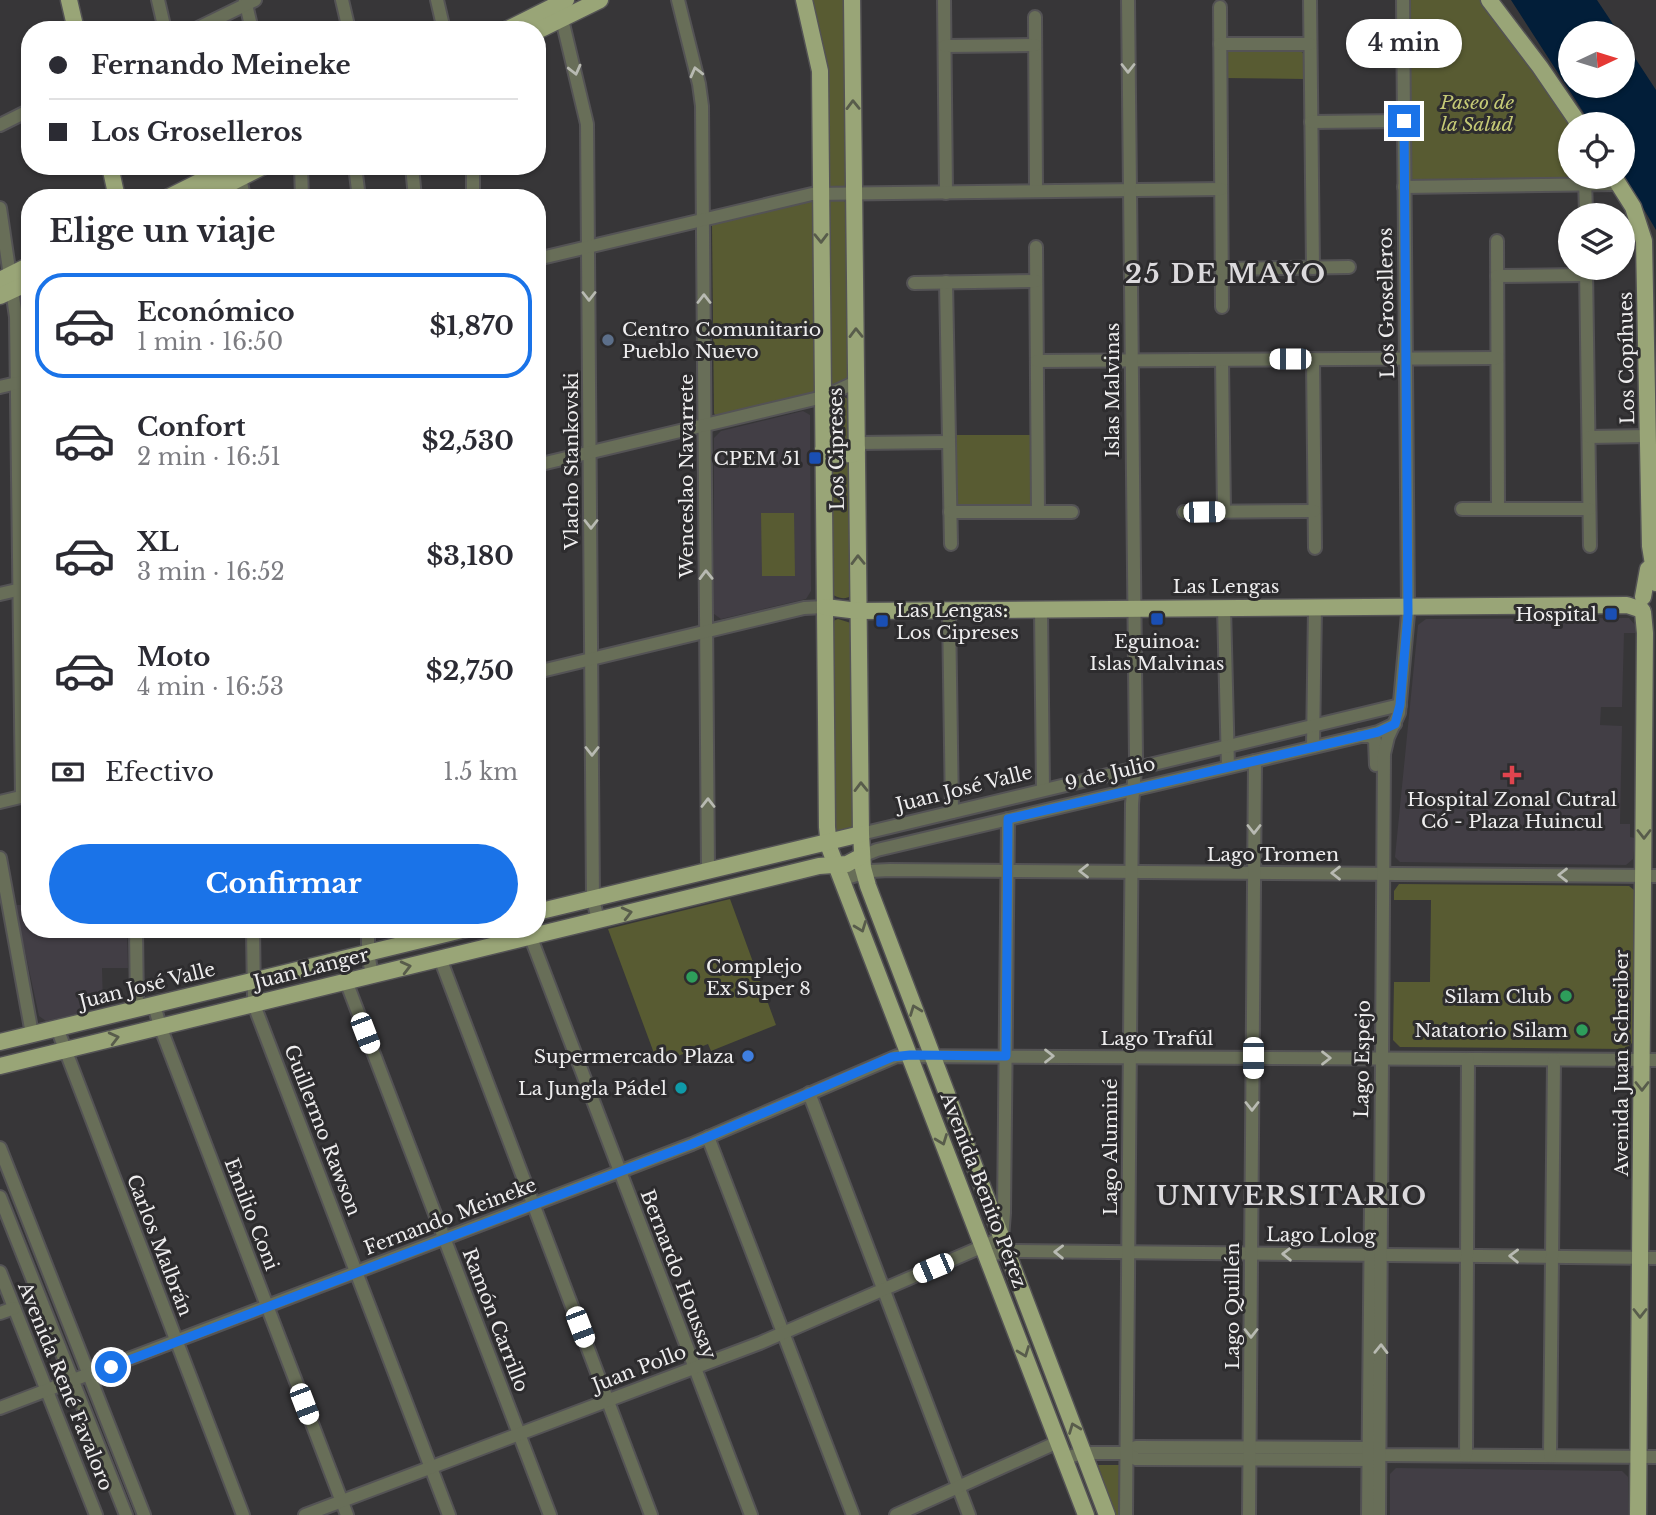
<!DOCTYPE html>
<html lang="es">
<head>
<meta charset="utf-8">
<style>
	:root { --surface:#fff; --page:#f2f2f3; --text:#2b2b33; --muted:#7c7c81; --line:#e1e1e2; --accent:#1a73e8 }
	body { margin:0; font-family:"Libre Baskerville",serif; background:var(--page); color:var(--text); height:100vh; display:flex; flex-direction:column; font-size:26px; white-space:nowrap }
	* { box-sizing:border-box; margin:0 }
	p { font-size:23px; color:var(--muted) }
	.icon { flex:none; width:38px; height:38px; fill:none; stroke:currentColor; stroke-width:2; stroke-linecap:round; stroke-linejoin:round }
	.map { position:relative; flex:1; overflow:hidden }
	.drawer { position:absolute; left:21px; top:189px; width:525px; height:749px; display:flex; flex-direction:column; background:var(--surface); border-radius:28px; box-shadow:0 2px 5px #0004 }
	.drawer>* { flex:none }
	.hud { position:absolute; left:21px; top:21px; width:525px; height:154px; border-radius:28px; box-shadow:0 2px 5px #0004; display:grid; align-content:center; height:154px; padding:0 28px; background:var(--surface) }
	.needle { width:46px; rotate:86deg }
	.tools { position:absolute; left:1558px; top:21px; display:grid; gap:14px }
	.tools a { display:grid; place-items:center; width:77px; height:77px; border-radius:50%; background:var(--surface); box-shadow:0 2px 5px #0004; font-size:35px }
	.end { position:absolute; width:32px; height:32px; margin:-16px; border:9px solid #1a73e8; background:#fff; box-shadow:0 0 0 4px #fff }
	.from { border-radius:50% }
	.bubble { position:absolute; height:49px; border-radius:24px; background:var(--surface); box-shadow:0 2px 5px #0004; font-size:23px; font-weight:700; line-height:49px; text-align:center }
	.car { position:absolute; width:21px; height:42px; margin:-21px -10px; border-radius:9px; box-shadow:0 0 5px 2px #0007; background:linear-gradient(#fff 24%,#345 0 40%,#fff 0 76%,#345 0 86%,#fff 0) }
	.hud b { display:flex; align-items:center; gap:24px; height:66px; font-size:26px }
	.hud b+b { border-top:2px solid var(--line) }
	.hud i { width:18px; height:18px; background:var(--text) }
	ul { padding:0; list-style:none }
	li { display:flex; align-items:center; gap:21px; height:105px; margin:0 14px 10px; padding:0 14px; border:4px solid transparent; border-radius:28px }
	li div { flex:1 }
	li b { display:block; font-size:26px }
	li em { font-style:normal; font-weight:700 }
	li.on { border-color:var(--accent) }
	li>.icon { width:63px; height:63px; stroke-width:1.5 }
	h2 { padding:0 28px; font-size:32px; line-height:84px }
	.pay { display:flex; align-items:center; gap:18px; height:77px; padding:0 28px; font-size:26px }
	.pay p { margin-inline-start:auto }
	.cta { display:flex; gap:14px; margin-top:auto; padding:14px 28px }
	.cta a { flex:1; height:80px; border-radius:42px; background:var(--accent); color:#fff; font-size:28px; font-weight:700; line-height:80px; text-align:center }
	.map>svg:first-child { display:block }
	.built { fill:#423e45 }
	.green { fill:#585b32 }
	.water { fill:#021e39 }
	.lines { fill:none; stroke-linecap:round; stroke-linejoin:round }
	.minor-casing { stroke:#545355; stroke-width:16 }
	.major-casing { stroke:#545355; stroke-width:19 }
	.minor { stroke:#686e58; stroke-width:12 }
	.major { stroke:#99a577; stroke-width:16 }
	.oneway { stroke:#b8bab2 }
	.oneway2 { stroke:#585c4b }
	.route { stroke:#1a73e8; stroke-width:9 }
	.service-dot { fill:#5c6f8a; stroke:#2d2c2e; stroke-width:2.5 }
	.transit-dot { fill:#1a4fb4; stroke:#2d2c2e; stroke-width:2.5 }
	.health-dot { fill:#e0444e; stroke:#2d2c2e; stroke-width:2.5 }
	.leisure-dot { fill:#2e9e5b; stroke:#2d2c2e; stroke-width:2.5 }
	.shop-dot { fill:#3f7fe0; stroke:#2d2c2e; stroke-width:2.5 }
	.culture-dot { fill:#0f9aa8; stroke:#2d2c2e; stroke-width:2.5 }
	.labels { text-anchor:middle; stroke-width:6; stroke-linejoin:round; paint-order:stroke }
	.park-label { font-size:19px; font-style:italic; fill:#c5ca76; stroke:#2d2c2e }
	.street-label { font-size:19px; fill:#eeedee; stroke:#2d2c2e }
	.poi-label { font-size:19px; fill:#eeedee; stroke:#2d2c2e; text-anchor:end }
	.district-label { font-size:26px; font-weight:bold; letter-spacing:2px; fill:#dcdadd; stroke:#2d2c2e }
</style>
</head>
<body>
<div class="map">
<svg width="1656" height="1515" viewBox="0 0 1656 1515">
	<rect width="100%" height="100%" fill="#373638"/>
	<g class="built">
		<polygon points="803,411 810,415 811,591 806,599 721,619 714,614 714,438 721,431"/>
		<polygon points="1629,618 1635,625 1635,633 1624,633 1622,707 1601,707 1600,725 1622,726 1620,824 1630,824 1630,837 1635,838 1633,859 1626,865 1400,862 1395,857 1418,625 1426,619"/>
		<polygon points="15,905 30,905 30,929 127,929 128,968 102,968 103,1004 85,1004 85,1012 46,1021 39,1016"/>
		<polygon points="1396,1468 1622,1471 1628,1477 1628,1515 1390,1515 1390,1474"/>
	</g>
	<g class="green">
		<polygon points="809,0 847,0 846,186 831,188 828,185"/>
		<polygon points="1406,0 1481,0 1571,124 1570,177 1580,178 1577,180 1413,182 1409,179"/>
		<polygon points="1230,49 1298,49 1304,54 1305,79 1224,78 1226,51"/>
		<polygon points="841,198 848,205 850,380 833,386 830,384 828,200"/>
		<polygon points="811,200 814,203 815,392 716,417 714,413 712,225"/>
		<polygon points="840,395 850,400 852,446 831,451 830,398"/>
		<polygon points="955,435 1033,435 1034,503 1032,506 957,506"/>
		<path d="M852,458L851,596C845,600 836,598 831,593V460Z"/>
		<polygon points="761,513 794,513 795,576 762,576"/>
		<polygon points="838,619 851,623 856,825 852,831 833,832 833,621"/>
		<polygon points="1399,884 1629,886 1634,890 1632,1043 1625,1049 1400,1047 1393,1040 1394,982 1430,982 1431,900 1394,900 1394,891"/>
		<polygon points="730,899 776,1025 711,1051 708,1044 658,1064 608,929"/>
		<polygon points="1098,1465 1119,1465 1118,1515 1115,1515"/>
	</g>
	<polygon class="water" points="1511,0 1597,0 1619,33 1570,33 1570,86 1622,86 1622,38 1656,90 1656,230 1622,172 1622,124 1591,124"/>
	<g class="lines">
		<defs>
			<g id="minor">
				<polyline points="158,0 165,30"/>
				<polyline points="245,0 252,30"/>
				<polyline points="342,0 349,30"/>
				<polyline points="437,0 444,30"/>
				<polyline points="678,0 699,84 702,106 708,871"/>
				<polyline points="944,0 946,193"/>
				<polyline points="1310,0 1313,268"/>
				<polyline points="1220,7 1222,307"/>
				<polyline points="560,11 587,124 593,899 598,920"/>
				<polyline points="1035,17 1036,191"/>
				<polyline points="194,30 255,0"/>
				<polyline points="1220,44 1310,44"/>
				<polyline points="945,46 1035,45"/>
				<polyline points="1311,122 1404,121"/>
				<polyline points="0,125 30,110"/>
				<polyline points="301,166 302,198"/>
				<polyline points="355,166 359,198"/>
				<polyline points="412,166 415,198"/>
				<polyline points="473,166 473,198"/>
				<polyline points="239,171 244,198"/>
				<polyline points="1585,177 1586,215"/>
				<polyline points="1404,187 1619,184"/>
				<polyline points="0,208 16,317 22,797"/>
				<polyline points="1497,241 1498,509"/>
				<polyline points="1036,247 1038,512"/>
				<polyline points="537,259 812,194 1221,189"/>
				<polyline points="1586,268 1590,546"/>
				<polyline points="1222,269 1349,267"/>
				<polyline points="1497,276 1586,275"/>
				<polyline points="946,282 951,544"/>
				<polyline points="914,283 1036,281"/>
				<polyline points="1313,359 1315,548"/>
				<polyline points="1222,360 1224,512"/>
				<polyline points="1037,361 1497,358"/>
				<polyline points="0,387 30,380"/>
				<polyline points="1589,437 1648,436"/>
				<polyline points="857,443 949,442"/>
				<polyline points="537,465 823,397 856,382"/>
				<polyline points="1462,509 1589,509"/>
				<polyline points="950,512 1072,512"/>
				<polyline points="1184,512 1314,511"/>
				<polyline points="0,594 30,587"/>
				<polyline points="1224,607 1228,767"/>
				<polyline points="1041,609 1043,790"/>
				<polyline points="949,610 952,812"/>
				<polyline points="537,672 804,608 825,607"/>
				<polyline points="1360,736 1370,736 1375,740 1376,765"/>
				<polyline points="1313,747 1315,607"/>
				<polyline points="0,802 29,795"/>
				<polyline points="861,834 1400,705"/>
				<polyline points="862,856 877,850 1378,732 1395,724"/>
				<polyline points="0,858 32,1034"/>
				<polyline points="843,879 870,871 890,870 1656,876"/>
				<polyline points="136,929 137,1009"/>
				<polyline points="253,929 254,998 256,1010 449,1515"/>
				<polyline points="368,929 368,953 372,975"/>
				<polyline points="528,930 751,1515"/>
				<polyline points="440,958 651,1515"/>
				<polyline points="346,981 550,1515"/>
				<polyline points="154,1005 160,1026 347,1515"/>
				<polyline points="57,1028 243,1515"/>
				<polyline points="809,1093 969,1515"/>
				<polyline points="708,1137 853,1515"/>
				<polyline points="0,1148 144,1515"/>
				<polyline points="0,1197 126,1515"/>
				<polyline points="987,1256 1007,1251 1656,1258"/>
				<polyline points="0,1272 96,1515"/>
				<polyline points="0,1313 14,1308"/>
				<polyline points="0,1408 692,1144 897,1056 1656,1060"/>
				<polyline points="1126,1453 1136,1447 1369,1448 1377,1450 1380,1455 1656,1457"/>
				<polyline points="1466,1455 1468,1059"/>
				<polyline points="1550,1456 1554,1060"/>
				<polyline points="1064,1458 1084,1453 1126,1453 1136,1459 1376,1460"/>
				<polyline points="305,1515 760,1343 1002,1238 1004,1213 1008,819"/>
				<polyline points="896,1515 1058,1442"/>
				<polyline points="1126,1515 1132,804 1136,759 1128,0"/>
				<polyline points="1249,1515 1255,761"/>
				<polyline points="1368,1515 1371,1203"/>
				<polyline points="1379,1515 1384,754 1388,737 1399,713 1408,614 1403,0"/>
			</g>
			<g id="major">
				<polyline points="69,0 76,30"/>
				<polyline points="804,0 820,71 827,827 829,847 1086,1515"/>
				<polyline points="852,0 861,834 863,868 868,886 1107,1515"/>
				<polyline points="1489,0 1540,67 1579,124"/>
				<polyline points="506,30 566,0"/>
				<polyline points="537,31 600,0"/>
				<polyline points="110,166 117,198"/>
				<polyline points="1614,177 1633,207 1644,241 1650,546 1656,583"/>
				<polyline points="167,198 231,166"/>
				<polyline points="201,198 264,166"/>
				<polyline points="0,280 30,265"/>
				<polyline points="0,296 30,282"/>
				<polyline points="823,450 829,455 854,454 857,449"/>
				<polyline points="1643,597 1648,569"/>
				<polyline points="825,607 859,611 1627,605 1642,610"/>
				<polyline points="537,912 861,834"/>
				<polyline points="0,1042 466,929"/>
				<polyline points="0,1066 819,866 847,864 862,856"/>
				<polyline points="1638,1515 1645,633 1643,612"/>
			</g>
		</defs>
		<use href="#minor" class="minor-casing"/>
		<use href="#major" class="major-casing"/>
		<use href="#minor" class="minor"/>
		<use href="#major" class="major"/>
	</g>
	<defs><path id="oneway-chevron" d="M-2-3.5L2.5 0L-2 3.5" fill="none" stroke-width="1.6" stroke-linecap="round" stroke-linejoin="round" transform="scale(1.75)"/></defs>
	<g class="oneway">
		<use href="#oneway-chevron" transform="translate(1128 68) rotate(90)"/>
		<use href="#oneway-chevron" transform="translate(575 70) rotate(76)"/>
		<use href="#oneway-chevron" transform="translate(696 72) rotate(-104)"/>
		<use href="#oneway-chevron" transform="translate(589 296) rotate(90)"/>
		<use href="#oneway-chevron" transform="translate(704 299) rotate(-90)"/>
		<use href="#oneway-chevron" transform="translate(591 524) rotate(90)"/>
		<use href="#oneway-chevron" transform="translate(706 575) rotate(-91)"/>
		<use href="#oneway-chevron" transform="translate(592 751) rotate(90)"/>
		<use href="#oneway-chevron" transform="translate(708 803) rotate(-90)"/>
		<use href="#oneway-chevron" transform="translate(1254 829) rotate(90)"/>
		<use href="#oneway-chevron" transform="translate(1084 871) rotate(-180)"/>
		<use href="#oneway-chevron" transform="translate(1336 873) rotate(-180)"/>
		<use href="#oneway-chevron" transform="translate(1563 875) rotate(-180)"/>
		<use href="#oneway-chevron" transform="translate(1049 1056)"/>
		<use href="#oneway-chevron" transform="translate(1326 1058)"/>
		<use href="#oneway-chevron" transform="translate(1252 1106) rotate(90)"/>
		<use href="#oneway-chevron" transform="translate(1059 1252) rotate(-179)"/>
		<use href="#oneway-chevron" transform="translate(1287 1254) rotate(-179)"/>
		<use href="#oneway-chevron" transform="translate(1514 1256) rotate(-179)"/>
		<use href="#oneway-chevron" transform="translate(1251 1333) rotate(90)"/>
		<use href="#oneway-chevron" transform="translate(1381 1349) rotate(-89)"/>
	</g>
	<g class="oneway2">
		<use href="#oneway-chevron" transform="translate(853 105) rotate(-91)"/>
		<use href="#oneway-chevron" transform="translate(821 238) rotate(89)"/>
		<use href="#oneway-chevron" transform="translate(856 333) rotate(-91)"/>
		<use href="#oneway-chevron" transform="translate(858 560) rotate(-91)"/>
		<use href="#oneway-chevron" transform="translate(861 787) rotate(-91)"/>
		<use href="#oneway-chevron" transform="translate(1644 834) rotate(90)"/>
		<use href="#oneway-chevron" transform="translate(627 913) rotate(-14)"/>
		<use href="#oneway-chevron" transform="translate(861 927) rotate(69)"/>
		<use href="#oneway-chevron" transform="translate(406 967) rotate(-14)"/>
		<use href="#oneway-chevron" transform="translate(915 1010) rotate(-111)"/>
		<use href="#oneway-chevron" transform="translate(114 1038) rotate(-14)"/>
		<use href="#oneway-chevron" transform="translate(1642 1086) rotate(90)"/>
		<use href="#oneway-chevron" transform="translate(942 1140) rotate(69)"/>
		<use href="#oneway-chevron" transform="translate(1640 1313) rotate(90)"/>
		<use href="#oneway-chevron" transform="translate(1024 1352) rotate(69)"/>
		<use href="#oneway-chevron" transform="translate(1074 1428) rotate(-111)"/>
	</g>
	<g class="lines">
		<polyline class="route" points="111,1367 692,1144 892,1057 910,1055 1006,1056 1008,819 1378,732 1395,724 1400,705 1408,614 1404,121"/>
	</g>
	<circle class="service-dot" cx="608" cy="340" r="7"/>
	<g class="transit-dot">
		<rect x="808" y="451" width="14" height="14" rx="3.5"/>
		<rect x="1604" y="607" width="14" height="14" rx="3.5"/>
		<rect x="1150" y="612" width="14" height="14" rx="3.5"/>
		<rect x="875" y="614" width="14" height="14" rx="3.5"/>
	</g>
	<path class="health-dot" d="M1508.5 764.5h7v7h7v7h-7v7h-7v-7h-7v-7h7z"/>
	<g class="leisure-dot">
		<circle cx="692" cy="977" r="7"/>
		<circle cx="1566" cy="996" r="7"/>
		<circle cx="1582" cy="1030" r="7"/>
	</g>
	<circle class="shop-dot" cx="748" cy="1056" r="7"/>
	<circle class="culture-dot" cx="681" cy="1088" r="7"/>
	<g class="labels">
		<g class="park-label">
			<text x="1477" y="109">Paseo de<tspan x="1477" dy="22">la Salud</tspan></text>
		</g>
		<g class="street-label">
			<text transform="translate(1386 303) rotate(-91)" y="7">Los Groselleros</text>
			<text transform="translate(1626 358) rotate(-91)" y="7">Los Copíhues</text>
			<text transform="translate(1112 390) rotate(-90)" y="7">Islas Malvinas</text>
			<text transform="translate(836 449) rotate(-91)" y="7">Los Cipreses</text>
			<text transform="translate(571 461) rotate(-90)" y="7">Vlacho Stankovski</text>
			<text transform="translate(686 476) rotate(-90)" y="7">Wenceslao Navarrete</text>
			<text x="1226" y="593">Las Lengas</text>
			<text transform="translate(1110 773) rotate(-13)" y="7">9 de Julio</text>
			<text transform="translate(964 788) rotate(-14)" y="7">Juan José Valle</text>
			<text x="1273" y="861">Lago Tromen</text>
			<text transform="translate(311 968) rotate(-14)" y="7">Juan Langer</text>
			<text transform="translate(147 985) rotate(-14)" y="7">Juan José Valle</text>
			<text x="1157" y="1045">Lago Trafúl</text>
			<text transform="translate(1362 1059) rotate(-89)" y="7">Lago Espejo</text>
			<text transform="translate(1621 1063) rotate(-90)" y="7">Avenida Juan Schreiber</text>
			<text transform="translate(323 1130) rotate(69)" y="7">Guillermo Rawson</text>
			<text transform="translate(1110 1147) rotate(-90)" y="7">Lago Aluminé</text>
			<text transform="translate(984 1190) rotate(69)" y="7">Avenida Benito Pérez</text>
			<text transform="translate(252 1214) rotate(69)" y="7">Emilio Coni</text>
			<text transform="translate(450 1216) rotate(-21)" y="7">Fernando Meineke</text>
			<text transform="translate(1321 1235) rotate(1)" y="7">Lago Lolog</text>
			<text transform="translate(160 1245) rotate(69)" y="7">Carlos Malbrán</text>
			<text transform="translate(679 1274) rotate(69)" y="7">Bernardo Houssay</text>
			<text transform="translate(1232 1306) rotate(-90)" y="7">Lago Quillén</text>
			<text transform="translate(496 1320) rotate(69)" y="7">Ramón Carrillo</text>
			<text transform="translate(639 1368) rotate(-21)" y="7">Juan Pollo</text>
			<text transform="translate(66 1386) rotate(68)" y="7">Avenida René Favaloro</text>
		</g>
		<g class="poi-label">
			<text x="622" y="336" text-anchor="start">Centro Comunitario<tspan x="622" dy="22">Pueblo Nuevo</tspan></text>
			<text x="801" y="465">CPEM 51</text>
			<text x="896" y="617" text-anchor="start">Las Lengas:<tspan x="896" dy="22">Los Cipreses</tspan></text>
			<text x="1597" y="621">Hospital</text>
			<text x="1157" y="648" text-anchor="middle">Eguinoa:<tspan x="1157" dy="22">Islas Malvinas</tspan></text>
			<text x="1512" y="806" text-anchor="middle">Hospital Zonal Cutral<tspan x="1512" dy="22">Có - Plaza Huincul</tspan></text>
			<text x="706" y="973" text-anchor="start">Complejo<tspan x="706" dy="22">Ex Super 8</tspan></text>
			<text x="1552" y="1003">Silam Club</text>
			<text x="1568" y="1037">Natatorio Silam</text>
			<text x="734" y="1063">Supermercado Plaza</text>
			<text x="667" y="1095">La Jungla Pádel</text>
		</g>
		<g class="district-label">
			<text x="1226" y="283">25 DE MAYO</text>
			<text x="1292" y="1205">UNIVERSITARIO</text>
		</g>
	</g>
</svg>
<div class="tools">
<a><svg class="needle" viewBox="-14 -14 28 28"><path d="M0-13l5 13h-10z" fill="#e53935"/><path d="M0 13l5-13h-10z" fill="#7c7c81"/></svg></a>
<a><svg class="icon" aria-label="locate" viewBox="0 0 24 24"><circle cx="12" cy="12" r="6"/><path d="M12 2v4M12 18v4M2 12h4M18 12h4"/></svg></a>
<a><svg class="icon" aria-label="layers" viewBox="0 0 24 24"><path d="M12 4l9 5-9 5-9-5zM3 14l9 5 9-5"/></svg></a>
</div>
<i class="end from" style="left:111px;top:1367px"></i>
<i class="end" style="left:1404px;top:121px"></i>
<div class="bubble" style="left:1346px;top:19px;width:116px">4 min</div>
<i class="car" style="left:1290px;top:359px;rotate:270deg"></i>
<i class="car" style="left:1204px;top:512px;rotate:89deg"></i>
<i class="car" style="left:365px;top:1033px;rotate:159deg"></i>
<i class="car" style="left:1253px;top:1058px;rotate:180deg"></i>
<i class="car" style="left:933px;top:1268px;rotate:247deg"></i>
<i class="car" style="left:580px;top:1327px;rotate:159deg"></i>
<i class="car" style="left:304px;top:1404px;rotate:159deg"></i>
<div class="hud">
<b><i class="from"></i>Fernando Meineke</b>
<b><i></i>Los Groselleros</b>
</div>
<section class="drawer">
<h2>Elige un viaje</h2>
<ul>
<li class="on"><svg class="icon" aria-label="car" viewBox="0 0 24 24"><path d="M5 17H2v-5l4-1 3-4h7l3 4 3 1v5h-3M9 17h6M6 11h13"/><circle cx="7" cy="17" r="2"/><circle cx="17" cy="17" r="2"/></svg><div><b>Económico</b><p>1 min · 16:50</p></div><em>$1,870</em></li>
<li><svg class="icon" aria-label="car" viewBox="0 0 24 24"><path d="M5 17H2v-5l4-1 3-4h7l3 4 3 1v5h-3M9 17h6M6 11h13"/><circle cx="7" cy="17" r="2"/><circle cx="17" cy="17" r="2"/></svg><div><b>Confort</b><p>2 min · 16:51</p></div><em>$2,530</em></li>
<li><svg class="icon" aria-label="car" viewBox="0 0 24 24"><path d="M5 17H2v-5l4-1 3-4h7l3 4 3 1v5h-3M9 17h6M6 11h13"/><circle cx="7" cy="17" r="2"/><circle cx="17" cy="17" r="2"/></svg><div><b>XL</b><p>3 min · 16:52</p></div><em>$3,180</em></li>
<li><svg class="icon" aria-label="car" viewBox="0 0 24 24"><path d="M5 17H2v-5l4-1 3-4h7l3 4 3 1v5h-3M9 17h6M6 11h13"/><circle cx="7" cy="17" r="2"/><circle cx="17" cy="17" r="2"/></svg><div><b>Moto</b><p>4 min · 16:53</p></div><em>$2,750</em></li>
</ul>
<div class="pay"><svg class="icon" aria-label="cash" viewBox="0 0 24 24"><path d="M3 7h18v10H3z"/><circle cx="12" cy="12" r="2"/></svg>Efectivo<p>1.5 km</p></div>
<div class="cta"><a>Confirmar</a></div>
</section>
</div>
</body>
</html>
